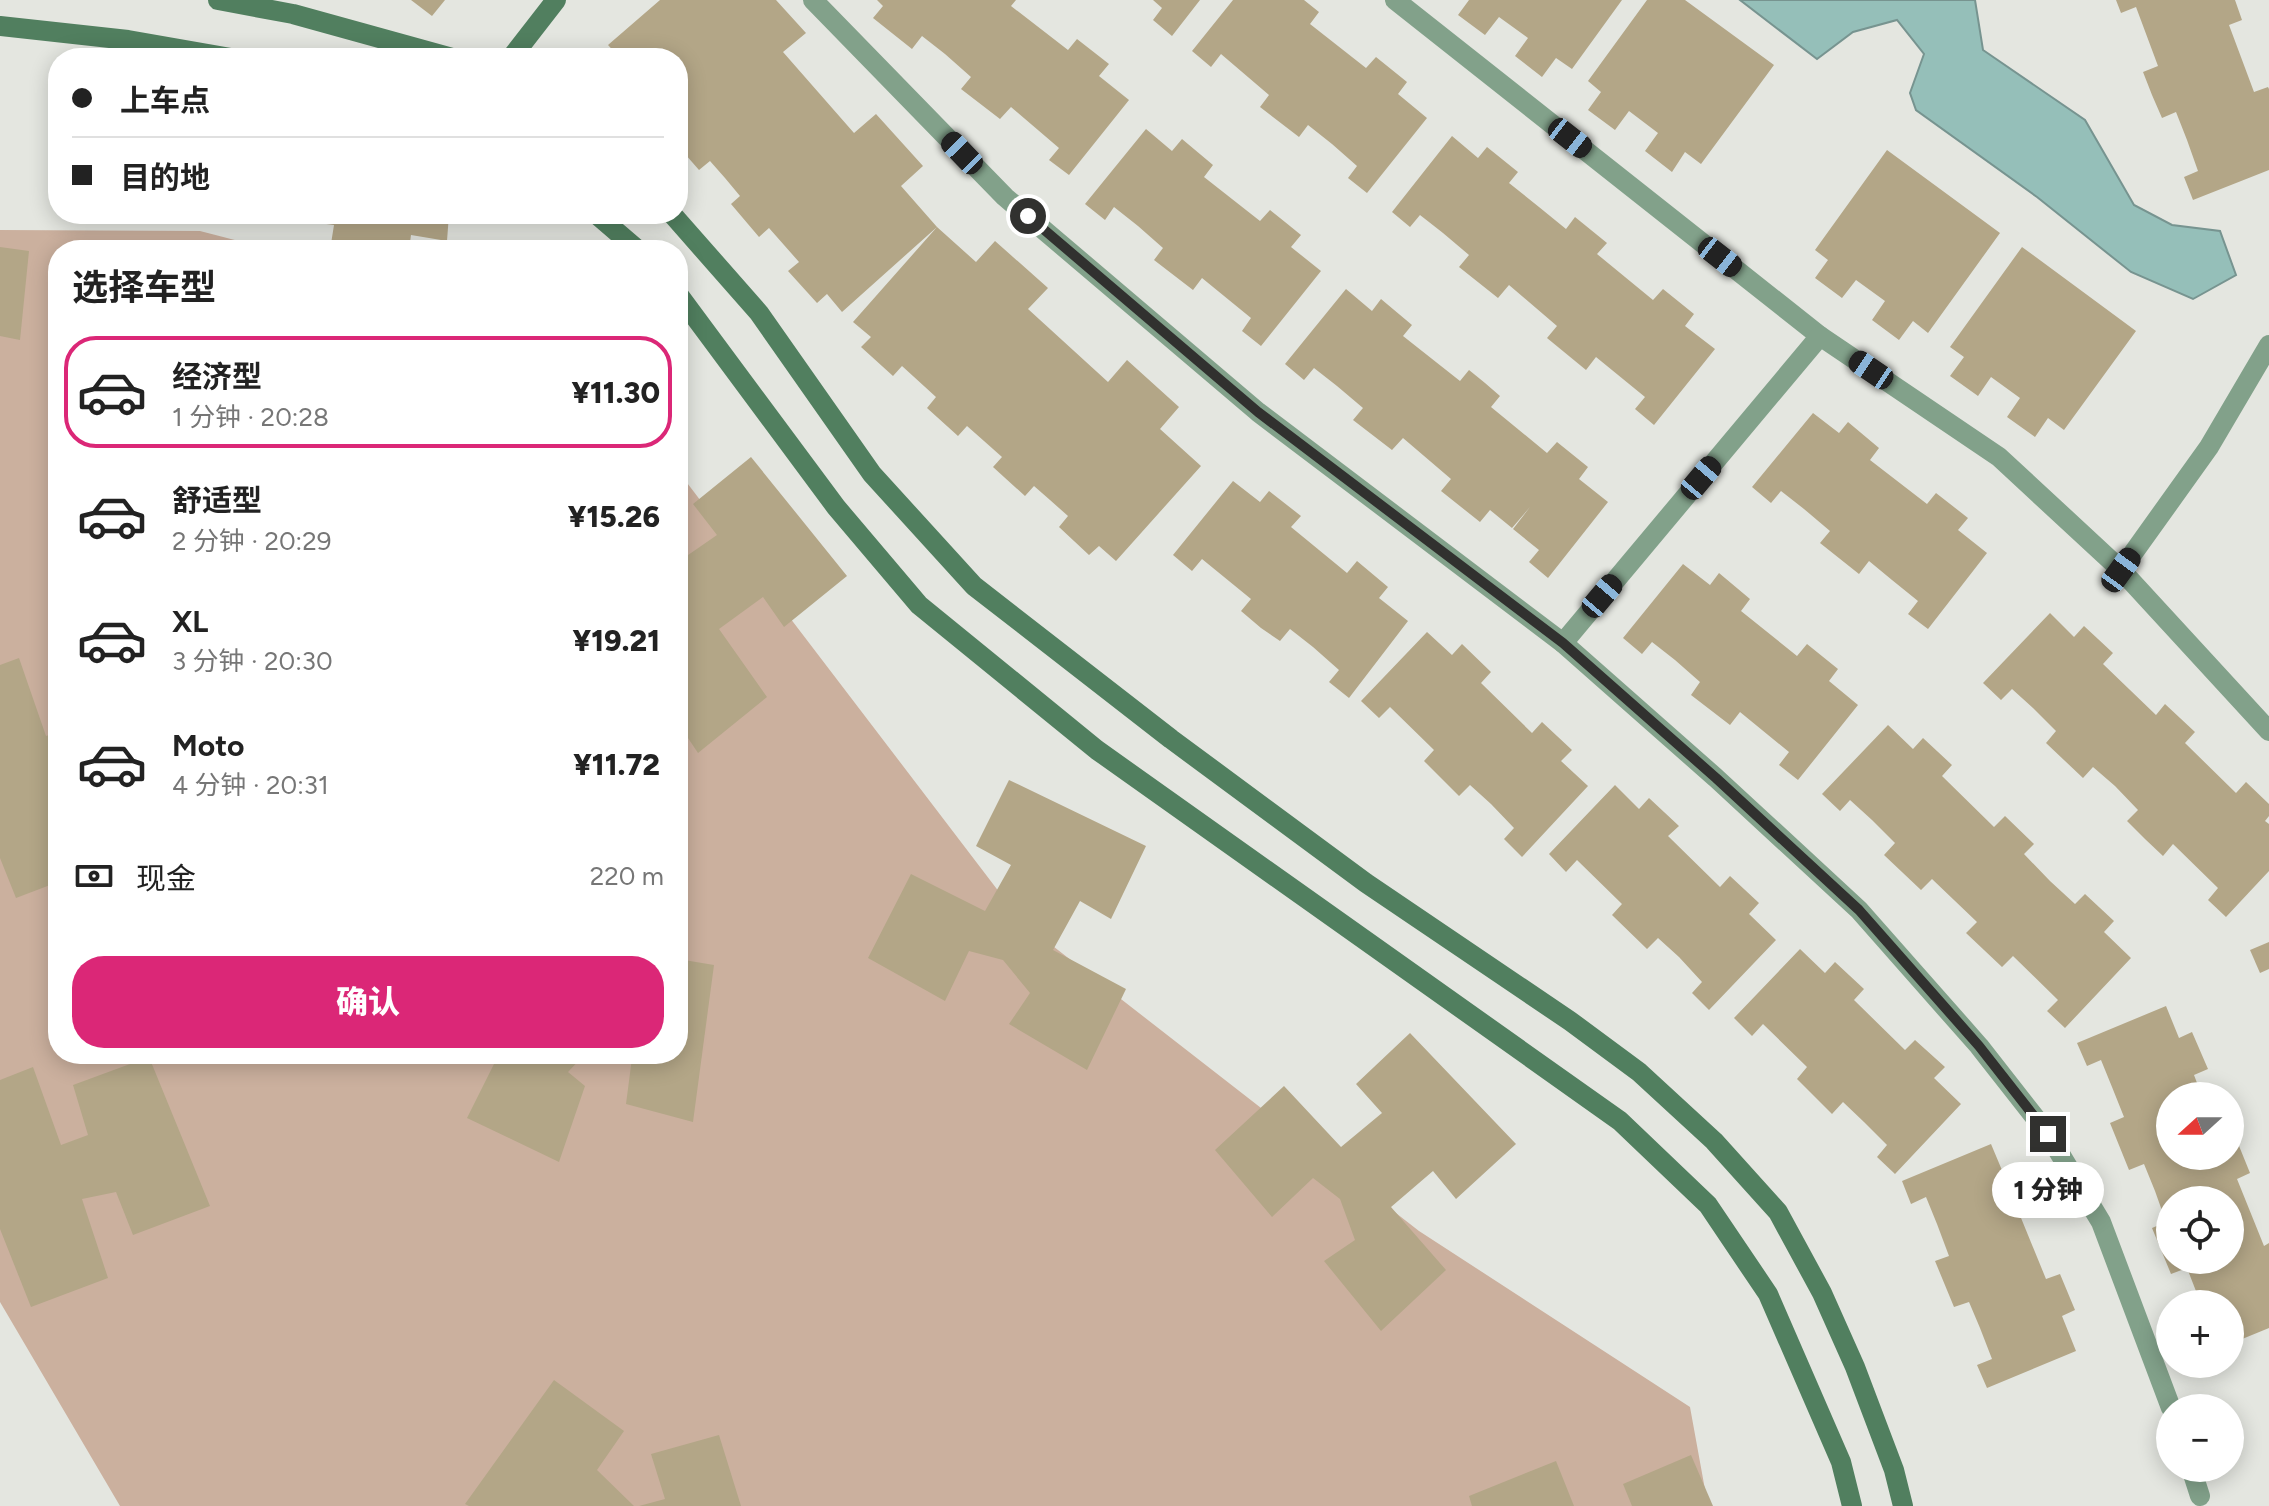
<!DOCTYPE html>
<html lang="zh">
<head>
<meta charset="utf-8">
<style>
	:root { --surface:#fff; --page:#f6f6f6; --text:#222; --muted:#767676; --line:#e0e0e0; --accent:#db2777 }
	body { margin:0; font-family:Figtree,"Noto Sans SC",sans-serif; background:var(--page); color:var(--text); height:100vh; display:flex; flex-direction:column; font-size:30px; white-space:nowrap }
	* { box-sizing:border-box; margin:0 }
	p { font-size:26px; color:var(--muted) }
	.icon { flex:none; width:44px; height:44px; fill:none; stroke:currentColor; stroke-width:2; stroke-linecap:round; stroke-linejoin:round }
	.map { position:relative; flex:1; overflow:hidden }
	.sheet { position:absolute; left:48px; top:240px; width:640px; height:824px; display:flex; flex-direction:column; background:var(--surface); border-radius:32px; box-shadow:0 4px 20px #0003 }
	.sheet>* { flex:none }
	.banner { position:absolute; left:48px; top:48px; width:640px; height:176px; border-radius:32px; box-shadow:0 4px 20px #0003; display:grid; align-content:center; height:176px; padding:0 24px; background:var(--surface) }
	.needle { width:52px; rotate:249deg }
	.fabs { position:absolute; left:2156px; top:1082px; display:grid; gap:16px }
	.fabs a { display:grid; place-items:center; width:88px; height:88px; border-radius:50%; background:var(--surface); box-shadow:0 4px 20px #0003; font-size:40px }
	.end { position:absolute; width:36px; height:36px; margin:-18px; border:10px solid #31312f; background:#fff; box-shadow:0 0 0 4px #fff }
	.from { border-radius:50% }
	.bubble { position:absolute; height:56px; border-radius:28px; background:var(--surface); box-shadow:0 4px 20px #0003; font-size:26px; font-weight:800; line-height:56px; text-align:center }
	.car { position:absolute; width:24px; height:48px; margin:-24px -12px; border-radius:10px; box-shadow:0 0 6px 2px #0007; background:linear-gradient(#222 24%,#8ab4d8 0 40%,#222 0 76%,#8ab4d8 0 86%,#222 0) }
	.banner b { display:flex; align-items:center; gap:28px; height:76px; font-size:30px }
	.banner b+b { border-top:2px solid var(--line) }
	.banner i { width:20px; height:20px; background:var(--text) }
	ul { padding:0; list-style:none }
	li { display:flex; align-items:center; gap:24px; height:112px; margin:0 16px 12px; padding:0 8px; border:4px solid transparent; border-radius:32px }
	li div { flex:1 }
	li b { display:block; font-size:30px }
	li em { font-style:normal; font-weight:800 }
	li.on { border-color:var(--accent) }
	li>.icon { width:72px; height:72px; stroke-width:1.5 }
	h2 { padding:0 24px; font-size:36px; line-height:96px }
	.pay { display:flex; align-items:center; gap:20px; height:88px; padding:0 24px; font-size:30px }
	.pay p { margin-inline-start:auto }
	.button { display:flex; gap:16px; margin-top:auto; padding:16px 24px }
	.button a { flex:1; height:92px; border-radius:32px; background:var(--accent); color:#fff; font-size:32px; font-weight:800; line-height:92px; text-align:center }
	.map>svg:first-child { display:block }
	.green { fill:#cbb09e }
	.water { fill:#95bfb9; stroke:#779490; stroke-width:2 }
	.building { fill:#b3a687; fill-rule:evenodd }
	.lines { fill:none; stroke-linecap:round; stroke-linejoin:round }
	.street { stroke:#82a18a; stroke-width:20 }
	.secondary { stroke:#517f5f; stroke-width:20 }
	.route { stroke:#31312f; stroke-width:10 }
</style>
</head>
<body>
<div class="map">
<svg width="2269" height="1506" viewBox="0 0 2269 1506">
	<rect width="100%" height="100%" fill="#e4e6e0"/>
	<polygon class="green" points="0,230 200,231 274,250 58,250 58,1054 678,1054 678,471 1022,922 1419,1231 1690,1407 1708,1506 120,1506 0,1302"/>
	<polygon class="water" points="1740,0 1975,0 1983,50 2085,120 2134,205 2172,225 2220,231 2236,275 2193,299 2131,272 2037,197 1916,110 1910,93 1924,54 1897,20 1853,32 1817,59"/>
	<g class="building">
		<polygon points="411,0 445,0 432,16"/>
		<polygon points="660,0 776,0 806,33 783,52 854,133 876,114 923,166 901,186 937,227 976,262 995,241 1048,288 1028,309 1108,382 1127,360 1179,407 1160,429 1201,466 1116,561 1099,546 1089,555 1059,527 1068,516 1050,500 1034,486 1025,496 993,467 1002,457 984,441 967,426 958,436 927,408 936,397 902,366 893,376 861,347 871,337 853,322 937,227 842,312 827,294 817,303 788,271 799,262 769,228 759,237 731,204 740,196 725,178 710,161 699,170 678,146 678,132 682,129 678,124 678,58 620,58 608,45"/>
		<polygon points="877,0 1016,0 1011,6 1068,50 1077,39 1109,64 1099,76 1129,100 1069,175 1049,160 1059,148 1011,107 1000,119 961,89 971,77 945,54 922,36 912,49 873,18 883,6"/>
		<polygon points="1153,0 1200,0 1172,36 1153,20 1162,8"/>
		<polygon points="1233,0 1304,0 1319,12 1310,24 1366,68 1376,57 1407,82 1398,94 1427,118 1367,193 1348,178 1357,166 1332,144 1308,125 1299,137 1260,107 1269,95 1221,54 1211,67 1192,51"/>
		<polygon points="1469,0 1622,0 1572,69 1556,58 1542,77 1515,56 1528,38 1499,17 1485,35 1458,15"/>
		<polygon points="1647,0 1685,0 1774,65 1701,164 1685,152 1672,172 1645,151 1658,133 1629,111 1615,130 1588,110 1601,92 1588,81"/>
		<polygon points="2116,0 2235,0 2242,20 2229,25 2254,92 2268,87 2269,89 2269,170 2193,200 2184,177 2198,171 2187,140 2176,112 2162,118 2152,95 2143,72 2158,66 2136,7 2121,13"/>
		<polygon points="1146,129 1172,151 1182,139 1213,165 1204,177 1260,221 1270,210 1285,222 1301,235 1291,247 1321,271 1261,346 1242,331 1251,318 1202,278 1193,290 1154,260 1163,248 1138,226 1114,207 1105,220 1085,204"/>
		<polygon points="1452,136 1478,158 1487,147 1518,172 1509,183 1539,207 1566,229 1575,217 1607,243 1597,254 1653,300 1663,289 1694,314 1685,326 1715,349 1654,425 1635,409 1645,397 1596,357 1586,370 1547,338 1557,326 1509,285 1498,298 1459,267 1469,255 1443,233 1420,215 1410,227 1392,212"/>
		<polygon points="1887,150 2000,233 1928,333 1913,321 1899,340 1872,320 1885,301 1856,280 1842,298 1815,278 1828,260 1815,250"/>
		<polygon points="296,214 449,214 447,241 411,235 409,250 330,250 334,225 296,220"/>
		<polygon points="0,247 29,251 20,340 0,336"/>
		<polygon points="2022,247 2136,331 2064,430 2048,418 2035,437 2007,417 2020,398 1991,377 1978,396 1950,376 1964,357 1950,347"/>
		<polygon points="1346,289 1372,311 1381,299 1412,325 1403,336 1460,381 1469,370 1485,383 1500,396 1491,407 1547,453 1557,442 1588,467 1579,479 1608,502 1548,578 1529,562 1539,550 1513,529 1530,507 1512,528 1490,510 1480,522 1441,491 1451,479 1403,438 1392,450 1353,420 1363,408 1337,386 1314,368 1304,380 1285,364"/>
		<polygon points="1813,413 1839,433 1848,422 1879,448 1870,460 1927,504 1936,493 1968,518 1958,530 1987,553 1928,629 1908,614 1918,601 1892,580 1869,561 1859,574 1820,543 1830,531 1804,509 1781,491 1771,503 1752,487"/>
		<polygon points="751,457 847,576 784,627 763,597 719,629 767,697 698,753 678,723 678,562 717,535 693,504"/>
		<polygon points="1233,481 1260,502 1269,491 1301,516 1291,527 1347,573 1357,561 1388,587 1379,598 1408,621 1349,698 1329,682 1339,670 1313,647 1290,629 1280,641 1261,628 1241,611 1251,599 1202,559 1192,571 1173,555"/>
		<polygon points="1683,564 1710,585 1719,573 1750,599 1741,611 1797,656 1807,644 1838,669 1829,681 1858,705 1798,780 1779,765 1789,752 1740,712 1730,725 1691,695 1700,682 1675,660 1652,642 1642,654 1623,638"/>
		<polygon points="2050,613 2074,637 2084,626 2098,639 2113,653 2103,664 2156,715 2165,704 2195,732 2185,743 2236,793 2246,782 2269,804 2269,816 2265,821 2269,824 2269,871 2226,917 2208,900 2218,888 2173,844 2163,856 2145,839 2127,821 2138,810 2115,786 2093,767 2083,778 2046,743 2056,731 2033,708 2012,689 2001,700 1983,683"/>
		<polygon points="1427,632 1452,655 1462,644 1491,672 1481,683 1532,733 1542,722 1572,750 1561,761 1588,786 1522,857 1504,839 1514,828 1491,804 1470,785 1459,796 1424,761 1434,750 1390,707 1379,718 1361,701"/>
		<polygon points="19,658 46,736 58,732 58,882 16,898 0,858 0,665"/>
		<polygon points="1888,725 1913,749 1923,738 1952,765 1942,776 1994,827 2005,816 2034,844 2024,854 2050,881 2075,904 2085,894 2114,921 2104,932 2131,958 2065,1028 2047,1011 2058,1000 2013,956 2002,967 1966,933 1977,922 1932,879 1921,890 1884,855 1895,843 1872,820 1850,800 1840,811 1822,794"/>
		<polygon points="1009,780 1146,846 1111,919 1080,901 1053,950 1126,989 1087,1070 1009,1024 1030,993 1003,960 969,951 945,1001 868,958 911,874 985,911 1011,865 976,846"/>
		<polygon points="1615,785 1639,809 1649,798 1679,826 1668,836 1720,887 1730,876 1759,903 1749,914 1776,940 1709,1010 1692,993 1702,982 1679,957 1658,938 1647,949 1612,915 1622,904 1577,860 1566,872 1549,854"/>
		<polygon points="2269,942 2269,969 2260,973 2250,950"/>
		<polygon points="1800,949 1825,973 1835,962 1864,989 1854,1000 1905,1050 1915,1040 1945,1067 1934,1078 1961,1104 1895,1174 1877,1157 1887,1145 1864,1122 1843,1102 1832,1114 1797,1079 1807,1067 1763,1024 1752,1036 1734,1018"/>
		<polygon points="678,959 714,965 693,1122 626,1104 632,1058 619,1055 678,1054"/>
		<path d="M2166,1006L2179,1038L2192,1032L2208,1069L2194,1075L2202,1096H2170V1156H2230V1138L2235,1136L2250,1173L2237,1179L2264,1246L2269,1243V1328L2230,1344V1304H2201L2187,1268L2171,1274L2152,1228L2166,1222L2155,1191L2144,1164L2129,1170L2110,1123L2124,1117L2112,1087L2101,1060L2087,1066L2077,1043ZM2170,1200H2230V1260H2170Z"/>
		<polygon points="1410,1033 1516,1144 1456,1199 1433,1171 1391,1207 1446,1270 1381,1331 1324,1261 1355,1240 1340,1199 1313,1178 1272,1217 1215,1150 1284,1086 1341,1147 1382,1113 1356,1084"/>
		<polygon points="499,1054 533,1056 534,1054 585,1054 568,1072 585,1086 559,1162 467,1118"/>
		<polygon points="149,1057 210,1206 133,1235 116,1192 82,1199 108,1278 31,1307 0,1229 0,1080 33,1067 61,1145 88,1135 73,1085"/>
		<polygon points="1991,1144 2004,1175 2017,1169 2032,1207 2019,1213 2046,1279 2060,1274 2075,1310 2062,1316 2076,1351 1987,1388 1977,1365 1992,1359 1980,1328 1969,1302 1954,1307 1935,1261 1949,1256 1937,1224 1926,1197 1911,1204 1902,1181"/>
		<polygon points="554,1380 624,1431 597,1470 634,1506 469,1506 465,1504"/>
		<polygon points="719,1435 741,1506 639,1506 665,1499 651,1454"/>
		<polygon points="1691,1455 1713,1506 1632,1506 1623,1484"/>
		<polygon points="1556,1461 1574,1506 1472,1506 1469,1496"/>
	</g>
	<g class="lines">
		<g class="street">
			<polyline points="813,0 1005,197 1258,412 1563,643"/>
			<polyline points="1395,0 1820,336"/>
			<polyline points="2121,570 2209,447 2269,345"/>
			<polyline points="2171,1408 2101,1222 2048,1134 1979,1046 1859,910 1716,778 1563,643 1820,336 1999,457 2121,570 2269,731"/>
			<polyline points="2191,1468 2200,1496"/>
		</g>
		<g class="secondary">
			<polyline points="218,0 293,14 452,58"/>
			<polyline points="0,26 128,40 231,58"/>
			<polyline points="511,58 556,0"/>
			<polyline points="596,214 638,250"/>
			<polyline points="672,214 759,313 872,474 974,586 1171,739 1366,883 1570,1021 1639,1072 1714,1141 1778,1212 1822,1293 1855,1367 1894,1470 1903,1506"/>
			<polyline points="678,294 836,507 919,605 1097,750 1620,1121 1708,1205 1768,1294 1841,1462 1852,1506"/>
		</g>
	</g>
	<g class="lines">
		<polyline class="route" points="1028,216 1258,412 1563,643 1716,778 1859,910 1979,1046 2048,1134"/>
	</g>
</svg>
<div class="fabs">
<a><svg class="needle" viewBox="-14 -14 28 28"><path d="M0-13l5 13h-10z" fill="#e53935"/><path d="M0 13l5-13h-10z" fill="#767676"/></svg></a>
<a><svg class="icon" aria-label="locate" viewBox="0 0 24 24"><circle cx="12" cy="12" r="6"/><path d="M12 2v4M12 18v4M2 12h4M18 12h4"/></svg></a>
<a>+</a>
<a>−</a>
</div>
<i class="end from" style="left:1028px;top:216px"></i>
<i class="end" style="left:2048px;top:1134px"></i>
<div class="bubble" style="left:1992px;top:1162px;width:112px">1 分钟</div>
<i class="car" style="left:1570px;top:138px;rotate:128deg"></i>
<i class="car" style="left:962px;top:153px;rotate:316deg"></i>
<i class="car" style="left:1720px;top:257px;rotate:128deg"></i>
<i class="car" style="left:1871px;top:370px;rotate:304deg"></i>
<i class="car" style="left:1701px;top:478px;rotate:40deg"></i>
<i class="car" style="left:2121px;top:570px;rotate:36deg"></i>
<i class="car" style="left:1602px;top:596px;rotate:40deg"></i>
<div class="banner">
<b><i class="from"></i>上车点</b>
<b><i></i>目的地</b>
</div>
<section class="sheet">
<h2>选择车型</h2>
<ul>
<li class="on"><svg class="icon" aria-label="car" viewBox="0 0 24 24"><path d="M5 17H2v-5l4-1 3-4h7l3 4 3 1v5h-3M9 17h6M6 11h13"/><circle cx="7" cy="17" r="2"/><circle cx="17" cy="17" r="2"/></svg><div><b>经济型</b><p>1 分钟 · 20:28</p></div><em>¥11.30</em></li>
<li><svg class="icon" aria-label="car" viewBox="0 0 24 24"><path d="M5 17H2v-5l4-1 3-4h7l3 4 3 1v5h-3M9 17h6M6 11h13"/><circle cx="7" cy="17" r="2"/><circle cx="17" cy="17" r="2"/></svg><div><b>舒适型</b><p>2 分钟 · 20:29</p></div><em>¥15.26</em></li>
<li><svg class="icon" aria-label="car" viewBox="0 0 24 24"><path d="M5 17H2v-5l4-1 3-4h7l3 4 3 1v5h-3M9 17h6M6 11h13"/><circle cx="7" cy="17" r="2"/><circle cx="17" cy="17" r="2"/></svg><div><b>XL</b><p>3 分钟 · 20:30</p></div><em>¥19.21</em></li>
<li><svg class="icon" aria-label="car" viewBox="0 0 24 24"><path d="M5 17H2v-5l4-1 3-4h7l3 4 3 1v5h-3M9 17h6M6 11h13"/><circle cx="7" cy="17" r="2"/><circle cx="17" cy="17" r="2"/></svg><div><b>Moto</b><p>4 分钟 · 20:31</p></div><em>¥11.72</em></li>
</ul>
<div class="pay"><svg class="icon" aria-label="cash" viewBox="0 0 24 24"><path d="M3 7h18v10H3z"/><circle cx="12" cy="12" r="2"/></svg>现金<p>220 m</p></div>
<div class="button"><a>确认</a></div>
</section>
</div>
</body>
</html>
